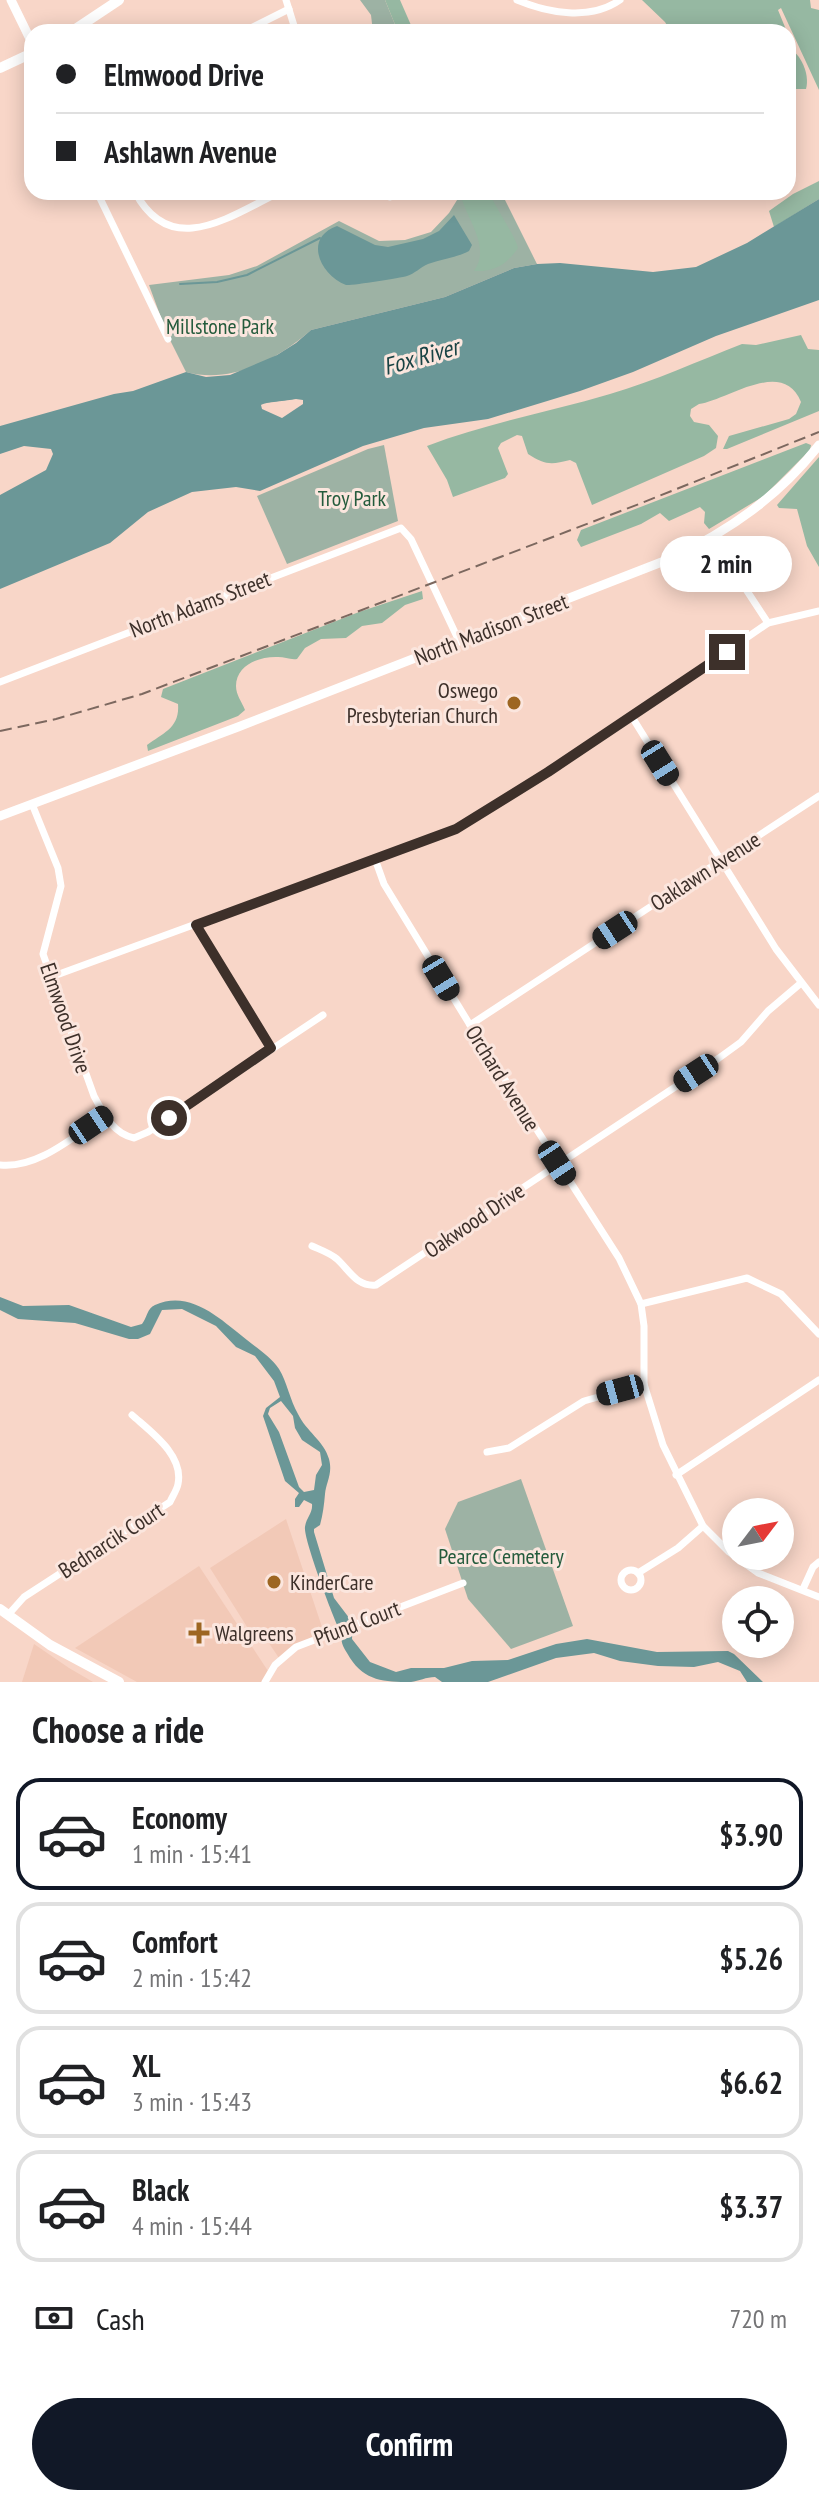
<!DOCTYPE html>
<html lang="en">
<head>
<meta charset="utf-8">
<style>
	:root { --surface:#fff; --page:#f2f2f2; --text:#202124; --muted:#757577; --line:#e0e0e0; --accent:#111827 }
	body { margin:0; font-family:"PT Sans Narrow",sans-serif; background:var(--page); color:var(--text); height:100vh; display:flex; flex-direction:column; font-size:30px; white-space:nowrap }
	* { box-sizing:border-box; margin:0 }
	p { font-size:26px; color:var(--muted) }
	.icon { flex:none; width:44px; height:44px; fill:none; stroke:currentColor; stroke-width:2; stroke-linecap:round; stroke-linejoin:round }
	.map { position:relative; height:1682px; overflow:hidden }
	.sheet { display:flex; flex-direction:column; background:var(--surface); flex:1 }
	.sheet>* { flex:none }
	.top-card { position:absolute; left:24px; top:24px; width:772px; height:176px; border-radius:24px; box-shadow:0 4px 20px #0003; display:grid; align-content:center; height:176px; padding:0 32px; background:var(--surface) }
	.needle { width:52px; rotate:58deg }
	.controls { position:absolute; left:722px; top:1498px; display:grid; gap:16px }
	.controls a { display:grid; place-items:center; width:72px; height:72px; border-radius:50%; background:var(--surface); box-shadow:0 4px 20px #0003; font-size:40px }
	.end { position:absolute; width:36px; height:36px; margin:-18px; border:10px solid #3d302a; background:#fff; box-shadow:0 0 0 4px #fff }
	.from { border-radius:50% }
	.bubble { position:absolute; height:56px; border-radius:28px; background:var(--surface); box-shadow:0 4px 20px #0003; font-size:26px; font-weight:700; line-height:56px; text-align:center }
	.car { position:absolute; width:24px; height:48px; margin:-24px -12px; border-radius:10px; box-shadow:0 0 6px 2px #0007; background:linear-gradient(#222 24%,#8ab4d8 0 40%,#222 0 76%,#8ab4d8 0 86%,#222 0) }
	.top-card b { display:flex; align-items:center; gap:28px; height:76px; font-size:30px }
	.top-card b+b { border-top:2px solid var(--line) }
	.top-card i { width:20px; height:20px; background:var(--text) }
	ul { padding:0; list-style:none }
	li { display:flex; align-items:center; gap:24px; height:112px; margin:0 16px 12px; padding:0 16px; border:4px solid var(--line); border-radius:24px }
	li div { flex:1 }
	li b { display:block; font-size:30px }
	li em { font-style:normal; font-weight:700 }
	li.current { border-color:var(--accent) }
	li>.icon { width:72px; height:72px; stroke-width:1.5 }
	h2 { padding:0 32px; font-size:36px; line-height:96px }
	.pay { display:flex; align-items:center; gap:20px; height:88px; padding:0 32px; font-size:30px }
	.pay p { margin-inline-start:auto }
	.cta { display:flex; gap:16px; margin-top:auto; padding:16px 32px }
	.cta a { flex:1; height:92px; border-radius:48px; background:var(--accent); color:#fff; font-size:32px; font-weight:700; line-height:92px; text-align:center }
	.map>svg:first-child { display:block }
	.built { fill:#f2c9b7 }
	.green { fill:#9db2a4 }
	.forest { fill:#96b8a2 }
	.water { fill:#6b9797; fill-rule:evenodd }
	.lines { fill:none; stroke-linecap:round; stroke-linejoin:round }
	.stream { stroke:#6b9797; stroke-width:2 }
	.minor { stroke:#fff; stroke-width:7 }
	.tertiary { stroke:#fff; stroke-width:9 }
	.secondary { stroke:#fff; stroke-width:10 }
	.rail { stroke:#7c685f; stroke-width:2; stroke-dasharray:12 6; stroke-linecap:butt }
	.route { stroke:#3d302a; stroke-width:10 }
	.poi-dot { fill:#9d6622; stroke:#fbe6de; stroke-width:3 }
	.labels { text-anchor:middle; stroke-width:6; stroke-linejoin:round; paint-order:stroke }
	.park-label { font-size:22px; fill:#245b3c; stroke:#fbe6de }
	.street-label { font-size:22px; fill:#3d302a; stroke:#fbe6de }
	.poi-label { font-size:22px; fill:#3d302a; stroke:#fbe6de; text-anchor:start }
	.water-label { font-size:24px; font-style:italic; fill:#194344; stroke:#fbe6de }
</style>
</head>
<body>
<div class="map">
<svg width="819" height="1682" viewBox="0 0 819 1682">
	<rect width="100%" height="100%" fill="#f8d6c8"/>
	<g class="built">
		<polygon points="286,1519 325,1636 279,1658 262,1633 254,1638 210,1568"/>
		<polygon points="199,1566 268,1671 264,1682 137,1682 75,1648"/>
		<polygon points="34,1644 69,1668 93,1682 22,1682"/>
	</g>
	<g class="green">
		<polygon points="360,0 385,0 398,32 373,32 371,15"/>
		<path d="M462,192H501L537,264L514,268L445,297L311,330C277,360 232,384 186,372L167,334L149,285L229,275L257,266L339,221L379,241L405,240L431,232L449,213Z"/>
		<polygon points="384,445 398,521 287,564 257,496 368,449"/>
		<polygon points="521,1479 573,1626 511,1649 468,1599 445,1529 458,1502"/>
	</g>
	<g class="forest">
		<polygon points="385,0 400,0 414,32 398,32"/>
		<polygon points="642,0 810,0 811,8 819,10 819,90 781,8 778,10 787,32 671,32 665,22"/>
		<path d="M788,47C801,54 810,74 806,89H793L788,77Z"/>
		<polygon points="819,181 819,199 774,227 769,211 793,194"/>
		<path d="M460,192H489C494,205 517,239 518,248C507,264 495,272 474,271C492,246 465,218 460,192Z"/>
		<path d="M801,335L808,349L819,350V411L727,449H723L729,436L789,419L796,414L801,402C783,357 726,401 699,404L691,409L690,416L694,422L709,425L718,436L716,448L704,456L592,505L576,463L570,460C551,465 545,465 528,454L522,436L517,435L501,443L498,448L508,474L505,478L453,497L447,480L427,446C487,423 549,412 610,394C655,381 698,361 742,344L756,345Z"/>
		<polygon points="806,443 811,445 810,450 764,496 709,529 704,523 705,512 700,507 669,521 660,513 641,524 581,547 577,540 581,530"/>
		<polygon points="819,457 819,567 807,546 797,509 779,508 777,505"/>
		<path d="M422,591L423,599L405,605L382,623L362,626L346,638L321,639L305,648L297,659C290,660 285,657 278,657C260,656 236,665 236,686C236,695 242,702 245,710L238,716L148,751L147,745C163,733 180,728 178,704L161,697L163,689L359,612Z"/>
	</g>
	<g class="water">
		<path d="M819,199V300L716,336L633,372L580,391L488,419L424,428L363,446L260,491L236,487L192,492L148,512L110,543L0,589V495L46,470L53,454L51,449L24,446L0,454V426L114,394L133,391L186,372L206,377L230,375L277,355L296,343L311,330L445,297L514,268L537,264L560,263L653,272L696,267L747,243ZM296,399L303,400V404L282,418L262,409L261,405C265,402 287,401 296,399Z"/>
		<path d="M454,215L472,245L469,251C456,258 442,259 428,264C421,267 414,274 407,276C400,278 350,286 346,285C320,275 303,238 337,226L375,245L388,247L423,239L439,231Z"/>
		<path d="M0,1297L23,1306L69,1305L131,1327L142,1324C147,1318 147,1308 155,1305C191,1289 221,1320 247,1340C258,1349 271,1357 279,1369C287,1382 290,1400 298,1414C306,1431 324,1441 329,1459C333,1474 326,1482 325,1494C324,1505 323,1514 320,1525L314,1529V1532L334,1598L353,1623L352,1639L370,1662L396,1672L411,1668H444L472,1661L508,1660L556,1644L587,1639L657,1652L728,1651L734,1654L763,1682H747L740,1671L718,1662L694,1667L658,1666L620,1661L594,1653L556,1658L488,1682H442L435,1677C426,1677 419,1681 411,1682C384,1682 365,1681 350,1658C345,1649 340,1644 342,1635C335,1623 303,1538 305,1527C306,1518 313,1513 312,1504L304,1500L299,1507H295V1499L299,1493L285,1481L263,1416L266,1408L280,1397L274,1381L255,1356L236,1347L216,1326L182,1309L162,1310L150,1334L138,1339H129L75,1323L18,1319L0,1310ZM281,1401L293,1416L295,1428L302,1440L320,1452L322,1465L316,1475L314,1490L304,1492L299,1487L279,1432L268,1414L270,1408Z"/>
	</g>
	<g class="lines">
		<polyline class="stream" points="180,284 217,282 247,275 320,238"/>
		<g class="minor">
			<polyline points="286,0 296,32"/>
			<path d="M517,0C548,13 590,21 620,0"/>
			<polyline points="243,32 289,9"/>
			<polyline points="97,192 168,339"/>
			<path d="M135,192C171,260 230,216 280,192"/>
			<polyline points="380,192 390,197 403,192"/>
			<polyline points="713,539 768,623"/>
			<polyline points="0,682 401,528 411,539 459,641"/>
			<polyline points="632,717 776,949 819,1005"/>
			<path d="M32,804L58,868L61,886L43,954L94,1096C103,1113 113,1134 134,1138L148,1132L323,1015"/>
			<polyline points="375,859 384,884 470,1025 619,1258 641,1304 644,1326 644,1384 663,1445 703,1526 729,1552 758,1573 819,1597"/>
			<polyline points="196,925 271,1048"/>
			<polyline points="51,977 456,829 525,787 632,717 768,623 819,611"/>
			<polyline points="470,1025 819,796"/>
			<path d="M0,1165C38,1169 74,1136 105,1116"/>
			<path d="M312,1246C321,1250 330,1253 337,1259C350,1271 357,1287 376,1285L719,1058L741,1042L768,1011L801,983"/>
			<polyline points="641,1304 747,1278 781,1294 819,1334"/>
			<polyline points="487,1452 509,1448 584,1401 644,1384"/>
			<polyline points="676,1475 819,1380"/>
			<circle cx="631" cy="1580" r="10"/>
			<polyline points="638,1573 678,1548 703,1526"/>
			<polyline points="803,1589 813,1567 819,1562"/>
			<path d="M8,1615L24,1597L170,1502C172,1497 177,1490 178,1484C184,1455 151,1432 132,1415"/>
			<polyline points="265,1682 275,1665 296,1647 463,1583"/>
		</g>
		<g class="tertiary">
			<polyline points="11,0 32,43"/>
			<path d="M0,816L238,727L672,558C730,530 779,496 819,445"/>
		</g>
		<g class="secondary">
			<polyline points="71,32 119,0"/>
			<polyline points="0,68 32,53"/>
			<polyline points="0,1609 50,1645 119,1682"/>
		</g>
		<polyline class="rail" points="0,731 56,719 142,694 639,504 819,432"/>
	</g>
	<g class="lines">
		<polyline class="route" points="169,1118 271,1048 196,925 456,829 548,772 727,652"/>
	</g>
	<g class="poi-dot">
		<circle cx="514" cy="703" r="8"/>
		<circle cx="274" cy="1582" r="8"/>
		<path d="M195 1621h8v8h8v8h-8v8h-8v-8h-8v-8h8z"/>
	</g>
	<g class="labels">
		<g class="park-label">
			<text x="220" y="334">Millstone Park</text>
			<text x="352" y="506">Troy Park</text>
			<text x="501" y="1564">Pearce Cemetery</text>
		</g>
		<g class="street-label">
			<text transform="translate(200 604) rotate(-21)" y="8">North Adams Street</text>
			<text transform="translate(491 629) rotate(-21)" y="8">North Madison Street</text>
			<text transform="translate(705 871) rotate(-33)" y="8">Oaklawn Avenue</text>
			<text transform="translate(66 1018) rotate(71)" y="8">Elmwood Drive</text>
			<text transform="translate(503 1078) rotate(58)" y="8">Orchard Avenue</text>
			<text transform="translate(474 1220) rotate(-34)" y="8">Oakwood Drive</text>
			<text transform="translate(111 1540) rotate(-33)" y="8">Bednarcik Court</text>
			<text transform="translate(357 1623) rotate(-21)" y="8">Pfund Court</text>
		</g>
		<g class="poi-label">
			<text x="498" y="698" text-anchor="end">Oswego<tspan x="498" dy="25">Presbyterian Church</tspan></text>
			<text x="290" y="1590">KinderCare</text>
			<text x="215" y="1641">Walgreens</text>
		</g>
		<g class="water-label">
			<text transform="translate(421 357) rotate(-16)" y="8">Fox River</text>
		</g>
	</g>
</svg>
<div class="controls">
<a><svg class="needle" viewBox="-14 -14 28 28"><path d="M0-13l5 13h-10z" fill="#e53935"/><path d="M0 13l5-13h-10z" fill="#757577"/></svg></a>
<a><svg class="icon" aria-label="locate" viewBox="0 0 24 24"><circle cx="12" cy="12" r="6"/><path d="M12 2v4M12 18v4M2 12h4M18 12h4"/></svg></a>
</div>
<i class="end from" style="left:169px;top:1118px"></i>
<i class="end" style="left:727px;top:652px"></i>
<div class="bubble" style="left:660px;top:536px;width:132px">2 min</div>
<i class="car" style="left:660px;top:763px;rotate:148deg"></i>
<i class="car" style="left:615px;top:930px;rotate:237deg"></i>
<i class="car" style="left:441px;top:978px;rotate:149deg"></i>
<i class="car" style="left:696px;top:1073px;rotate:237deg"></i>
<i class="car" style="left:91px;top:1125px;rotate:56deg"></i>
<i class="car" style="left:557px;top:1163px;rotate:147deg"></i>
<i class="car" style="left:620px;top:1390px;rotate:255deg"></i>
<div class="top-card">
<b><i class="from"></i>Elmwood Drive</b>
<b><i></i>Ashlawn Avenue</b>
</div>
</div>
<section class="sheet">
<h2>Choose a ride</h2>
<ul>
<li class="current"><svg class="icon" aria-label="car" viewBox="0 0 24 24"><path d="M5 17H2v-5l4-1 3-4h7l3 4 3 1v5h-3M9 17h6M6 11h13"/><circle cx="7" cy="17" r="2"/><circle cx="17" cy="17" r="2"/></svg><div><b>Economy</b><p>1 min · 15:41</p></div><em>$3.90</em></li>
<li><svg class="icon" aria-label="car" viewBox="0 0 24 24"><path d="M5 17H2v-5l4-1 3-4h7l3 4 3 1v5h-3M9 17h6M6 11h13"/><circle cx="7" cy="17" r="2"/><circle cx="17" cy="17" r="2"/></svg><div><b>Comfort</b><p>2 min · 15:42</p></div><em>$5.26</em></li>
<li><svg class="icon" aria-label="car" viewBox="0 0 24 24"><path d="M5 17H2v-5l4-1 3-4h7l3 4 3 1v5h-3M9 17h6M6 11h13"/><circle cx="7" cy="17" r="2"/><circle cx="17" cy="17" r="2"/></svg><div><b>XL</b><p>3 min · 15:43</p></div><em>$6.62</em></li>
<li><svg class="icon" aria-label="car" viewBox="0 0 24 24"><path d="M5 17H2v-5l4-1 3-4h7l3 4 3 1v5h-3M9 17h6M6 11h13"/><circle cx="7" cy="17" r="2"/><circle cx="17" cy="17" r="2"/></svg><div><b>Black</b><p>4 min · 15:44</p></div><em>$3.37</em></li>
</ul>
<div class="pay"><svg class="icon" aria-label="cash" viewBox="0 0 24 24"><path d="M3 7h18v10H3z"/><circle cx="12" cy="12" r="2"/></svg>Cash<p>720 m</p></div>
<div class="cta"><a>Confirm</a></div>
</section>
</body>
</html>
